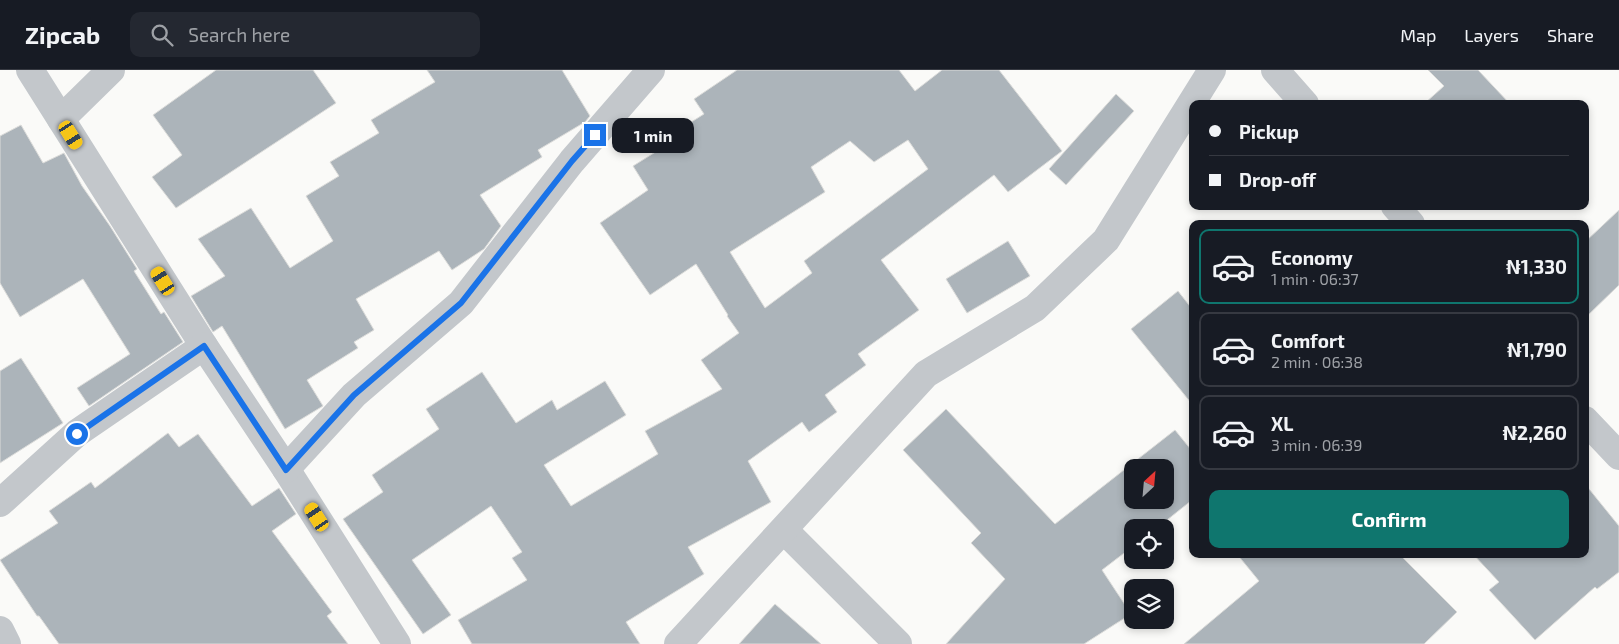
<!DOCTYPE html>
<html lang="en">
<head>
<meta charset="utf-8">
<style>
	:root { --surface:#171b24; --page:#242831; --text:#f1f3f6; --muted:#9ea1a6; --line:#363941; --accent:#0f766e }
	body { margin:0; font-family:"Exo 2",sans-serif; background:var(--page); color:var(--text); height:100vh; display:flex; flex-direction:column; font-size:19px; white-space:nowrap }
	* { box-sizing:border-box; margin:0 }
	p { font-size:16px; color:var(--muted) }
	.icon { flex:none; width:28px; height:28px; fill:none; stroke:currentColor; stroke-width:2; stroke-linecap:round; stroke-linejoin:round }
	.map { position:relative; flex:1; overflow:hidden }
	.drawer { position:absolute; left:1189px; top:150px; width:400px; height:338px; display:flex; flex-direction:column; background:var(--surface); border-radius:10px; box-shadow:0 2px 8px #0003 }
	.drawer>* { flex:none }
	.hud { position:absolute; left:1189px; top:30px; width:400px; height:110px; border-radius:10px; box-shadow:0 2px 8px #0003; display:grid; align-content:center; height:110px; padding:0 20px; background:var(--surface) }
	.needle { width:32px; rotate:26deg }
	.controls { position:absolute; left:1124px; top:389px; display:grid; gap:10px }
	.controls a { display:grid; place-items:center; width:50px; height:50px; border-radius:10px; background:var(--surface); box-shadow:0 2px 8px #0003; font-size:25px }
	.end { position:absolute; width:22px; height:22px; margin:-11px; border:6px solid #1a73e8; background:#fff; box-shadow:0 0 0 2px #fff }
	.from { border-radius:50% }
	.bubble { position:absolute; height:35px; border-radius:10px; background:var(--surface); box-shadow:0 2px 8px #0003; font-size:16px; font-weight:700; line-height:35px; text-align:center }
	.car { position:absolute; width:15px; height:30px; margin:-15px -8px; border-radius:6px; box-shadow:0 0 4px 1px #0007; background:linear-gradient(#f5c518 24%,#345 0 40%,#f5c518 0 76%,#345 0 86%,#f5c518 0) }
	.hud b { display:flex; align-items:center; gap:18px; height:48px; font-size:19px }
	.hud b+b { border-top:1px solid var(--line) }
	.hud i { width:12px; height:12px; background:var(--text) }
	ul { padding:9px 0 0; list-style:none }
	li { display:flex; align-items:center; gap:15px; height:75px; margin:0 10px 8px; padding:0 10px; border:2px solid var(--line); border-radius:10px }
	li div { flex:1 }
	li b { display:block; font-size:19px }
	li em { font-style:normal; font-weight:700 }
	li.on { border-color:var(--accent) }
	li>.icon { width:45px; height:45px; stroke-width:1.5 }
	.button { display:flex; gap:10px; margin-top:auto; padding:10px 20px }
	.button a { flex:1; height:58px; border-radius:10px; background:var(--accent); color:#fff; font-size:20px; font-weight:700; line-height:58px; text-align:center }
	header { display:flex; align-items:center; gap:30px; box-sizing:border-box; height:70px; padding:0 25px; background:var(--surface); border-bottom:1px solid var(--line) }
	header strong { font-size:24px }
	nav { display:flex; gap:28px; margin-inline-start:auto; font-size:18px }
	.search { width:350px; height:45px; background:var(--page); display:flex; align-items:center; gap:12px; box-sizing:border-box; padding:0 18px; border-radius:10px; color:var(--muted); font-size:19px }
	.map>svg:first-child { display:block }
	.building { fill:#acb4ba; stroke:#dcdcda; fill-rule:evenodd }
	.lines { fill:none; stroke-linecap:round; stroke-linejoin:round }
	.minor { stroke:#c3c7cb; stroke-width:28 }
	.route { stroke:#1a73e8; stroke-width:6 }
</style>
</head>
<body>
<header>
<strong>Zipcab</strong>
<div class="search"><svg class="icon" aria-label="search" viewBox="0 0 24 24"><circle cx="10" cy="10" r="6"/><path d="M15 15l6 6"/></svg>Search here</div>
<nav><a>Map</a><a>Layers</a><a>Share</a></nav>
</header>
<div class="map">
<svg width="1619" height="574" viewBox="0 0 1619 574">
	<rect width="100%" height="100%" fill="#fafaf8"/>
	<g class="building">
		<polygon points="216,0 313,0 336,33 176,138 152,107 182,85 153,45"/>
		<polygon points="427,0 562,0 590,46 585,52 538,80 542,87 480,125 501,156 484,179 452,200 439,181 356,229 374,260 354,272 358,278 307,310 323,336 285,359 222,256 213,262 191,226 225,206 198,169 251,138 290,198 333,171 306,126 339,106 330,92 379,63 371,50 435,12"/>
		<path d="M737,0H899L915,21L942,0H999L1062,81L1008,122L994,105L881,190L919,240L858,284L866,295L825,325L837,342L809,362L802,352L748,391L771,432L688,477L704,504L626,552L640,574H472L458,550L527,510L512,488L522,482L491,436L412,490L451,545L423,564L343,449L383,422L372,405L439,359L426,339L482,302L516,353L552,330L557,340L605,311L626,345L544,395L571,436L658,384L645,361L722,319L701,290L739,263L727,246L728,245L696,194L650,225L600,153L648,120L633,96L670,73L666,68L704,44L694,29ZM908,70L928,99L804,191L812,203L765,238L730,182L825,122L811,97L850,71L874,92Z"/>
		<polygon points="1428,0 1478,0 1510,34 1424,34 1444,16"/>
		<polygon points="1116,24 1134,41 1066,115 1049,99"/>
		<polygon points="21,55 43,93 64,83 82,116 110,156 137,199 134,201 161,244 164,242 183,272 89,336 77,318 130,284 83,209 20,247 0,213 0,66"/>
		<polygon points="1619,140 1619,215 1585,248 1585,172"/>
		<polygon points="1008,171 1030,206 967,243 946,209"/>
		<polygon points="1178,221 1192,239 1192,334 1131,259"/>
		<polygon points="21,288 63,353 0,393 0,301"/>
		<path d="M946,339L1055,454L1175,360L1192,381V430L1157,458H1132V477L1102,500L1131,544L1084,574H946L1005,509L971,473L981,463L903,380ZM1132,398H1165V430H1132Z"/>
		<polygon points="168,363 179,377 198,364 252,436 279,418 296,444 272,461 332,542 327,546 348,574 59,574 39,546 37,546 0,490 58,453 49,441 91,412 95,418"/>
		<polygon points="1585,414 1619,456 1619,502 1597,519 1595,517 1535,570 1489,520 1499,512 1473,484 1585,484"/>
		<polygon points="1237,484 1399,484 1457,542 1424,574 1184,574 1259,511"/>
		<polygon points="775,534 821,574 739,574"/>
	</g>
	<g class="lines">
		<g class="minor">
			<polyline points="30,0 204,276 286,399 397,574"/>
			<polyline points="1275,0 1305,34"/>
			<polyline points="61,49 111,0"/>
			<polyline points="1395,136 1411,154"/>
			<polyline points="1585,350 1619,386"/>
			<polyline points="286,399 354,325 461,233 572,91 651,0"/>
			<polyline points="0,433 77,363 204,276"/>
			<polyline points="784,460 898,574"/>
			<polyline points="0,560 7,574"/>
			<polyline points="678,574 926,304 1035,238 1106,170 1212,0"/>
		</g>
	</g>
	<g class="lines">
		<polyline class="route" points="77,364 204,276 286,400 354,325 461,233 572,91 595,65"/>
	</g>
</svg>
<div class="controls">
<a><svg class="needle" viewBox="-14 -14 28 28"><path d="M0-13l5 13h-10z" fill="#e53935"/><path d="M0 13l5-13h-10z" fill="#9ea1a6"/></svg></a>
<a><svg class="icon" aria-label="locate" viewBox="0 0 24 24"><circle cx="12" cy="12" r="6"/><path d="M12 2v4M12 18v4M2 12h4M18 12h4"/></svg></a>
<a><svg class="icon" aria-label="layers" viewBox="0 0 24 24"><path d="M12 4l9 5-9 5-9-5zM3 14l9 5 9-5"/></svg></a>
</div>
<i class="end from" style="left:77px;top:364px"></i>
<i class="end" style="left:595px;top:65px"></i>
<div class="bubble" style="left:612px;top:48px;width:82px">1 min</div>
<i class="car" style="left:71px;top:65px;rotate:148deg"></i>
<i class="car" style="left:163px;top:211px;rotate:328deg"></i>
<i class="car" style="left:317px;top:447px;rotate:327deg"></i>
<div class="hud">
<b><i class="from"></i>Pickup</b>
<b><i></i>Drop-off</b>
</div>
<section class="drawer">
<ul>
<li class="on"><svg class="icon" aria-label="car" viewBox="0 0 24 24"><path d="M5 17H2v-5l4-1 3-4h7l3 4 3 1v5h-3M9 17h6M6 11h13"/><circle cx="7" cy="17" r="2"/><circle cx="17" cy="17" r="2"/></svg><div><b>Economy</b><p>1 min · 06:37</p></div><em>₦1,330</em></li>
<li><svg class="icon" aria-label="car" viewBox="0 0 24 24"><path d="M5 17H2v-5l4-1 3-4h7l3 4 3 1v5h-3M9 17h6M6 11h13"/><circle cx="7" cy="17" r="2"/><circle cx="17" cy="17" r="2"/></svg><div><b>Comfort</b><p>2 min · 06:38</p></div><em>₦1,790</em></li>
<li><svg class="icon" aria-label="car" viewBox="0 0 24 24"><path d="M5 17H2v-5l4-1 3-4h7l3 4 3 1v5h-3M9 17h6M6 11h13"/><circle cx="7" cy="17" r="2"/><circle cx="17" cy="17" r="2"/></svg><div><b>XL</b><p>3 min · 06:39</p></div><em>₦2,260</em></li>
</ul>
<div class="button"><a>Confirm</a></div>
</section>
</div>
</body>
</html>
